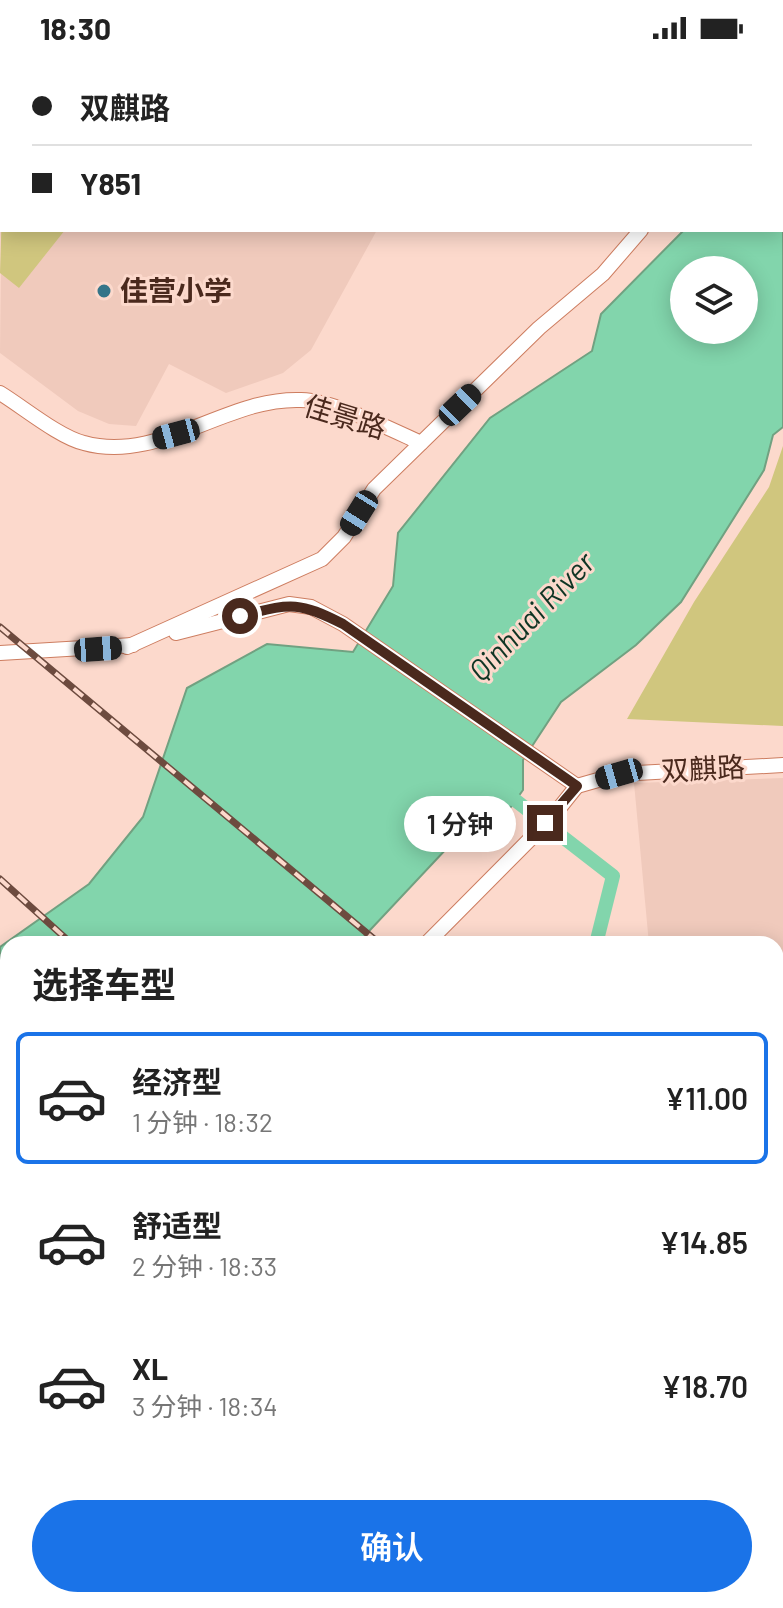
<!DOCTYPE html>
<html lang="zh">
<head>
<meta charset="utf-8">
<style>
	:root { --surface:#fff; --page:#f6f6f6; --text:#222; --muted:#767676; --line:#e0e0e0; --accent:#1a73e8 }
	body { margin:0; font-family:Barlow,"Noto Sans SC",sans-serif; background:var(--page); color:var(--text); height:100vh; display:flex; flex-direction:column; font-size:30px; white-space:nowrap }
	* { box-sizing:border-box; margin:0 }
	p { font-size:26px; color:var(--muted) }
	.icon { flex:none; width:44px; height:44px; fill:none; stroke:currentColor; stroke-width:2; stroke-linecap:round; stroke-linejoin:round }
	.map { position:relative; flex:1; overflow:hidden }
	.side { position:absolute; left:0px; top:880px; width:784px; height:672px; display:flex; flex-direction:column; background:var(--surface); border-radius:24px 24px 0 0; box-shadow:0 4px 20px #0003 }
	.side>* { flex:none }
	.top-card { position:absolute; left:0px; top:0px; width:784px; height:176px; box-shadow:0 4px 20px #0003; display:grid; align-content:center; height:176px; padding:0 32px; background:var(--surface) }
	.fabs { position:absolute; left:670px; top:200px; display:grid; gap:16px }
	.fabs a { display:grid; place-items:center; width:88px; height:88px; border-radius:50%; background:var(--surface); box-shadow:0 4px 20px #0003; font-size:40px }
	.end { position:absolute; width:36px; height:36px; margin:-18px; border:10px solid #4a291d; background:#fff; box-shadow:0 0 0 4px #fff }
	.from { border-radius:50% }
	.bubble { position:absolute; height:56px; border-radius:28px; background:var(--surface); box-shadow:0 4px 20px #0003; font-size:26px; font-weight:600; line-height:56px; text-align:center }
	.car { position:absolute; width:24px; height:48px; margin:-24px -12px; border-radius:10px; box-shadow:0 0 6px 2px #0007; background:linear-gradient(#222 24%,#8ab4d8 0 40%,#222 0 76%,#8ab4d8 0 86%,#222 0) }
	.top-card b { display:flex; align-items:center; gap:28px; height:76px; font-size:30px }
	.top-card b+b { border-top:2px solid var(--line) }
	.top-card i { width:20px; height:20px; background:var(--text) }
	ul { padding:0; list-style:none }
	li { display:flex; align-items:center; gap:24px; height:132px; margin:0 16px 12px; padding:0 16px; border:4px solid transparent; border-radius:12px }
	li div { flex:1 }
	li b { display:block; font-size:30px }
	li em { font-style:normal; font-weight:600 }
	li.on { border-color:var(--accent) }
	li>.icon { width:72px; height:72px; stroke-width:1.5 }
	h2 { padding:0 32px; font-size:36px; line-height:96px }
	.action { display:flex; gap:16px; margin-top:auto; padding:16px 32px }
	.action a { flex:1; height:92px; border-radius:48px; background:var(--accent); color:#fff; font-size:32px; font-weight:600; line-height:92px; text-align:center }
	.status { display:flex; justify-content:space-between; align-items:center; height:56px; padding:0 40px; background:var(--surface); direction:ltr }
	.status svg { height:22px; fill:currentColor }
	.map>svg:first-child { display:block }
	.built { fill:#f0cabc }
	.green { fill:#d0c67e }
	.water { fill:#82d5ac; stroke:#71a181; stroke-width:2; fill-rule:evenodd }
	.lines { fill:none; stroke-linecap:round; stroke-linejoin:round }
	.canal { stroke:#82d5ac; stroke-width:14 }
	.lane-casing { stroke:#cd7d60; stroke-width:9 }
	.street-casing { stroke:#cd7d60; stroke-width:16 }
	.lane { stroke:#fff; stroke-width:7 }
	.street { stroke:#fff; stroke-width:14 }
	.rail-casing { stroke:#6d4b3f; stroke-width:7 }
	.rail { stroke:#fcd9cc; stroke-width:4; stroke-dasharray:12; stroke-linecap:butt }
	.route { stroke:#4a291d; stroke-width:10 }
	.poi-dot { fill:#357589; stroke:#fcd9cc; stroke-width:3 }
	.labels { text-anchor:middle; stroke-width:6; stroke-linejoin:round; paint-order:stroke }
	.poi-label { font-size:28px; font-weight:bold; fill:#4a291d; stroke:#fcd9cc; text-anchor:start }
	.street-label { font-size:28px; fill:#4a291d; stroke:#fcd9cc }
	.water-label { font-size:30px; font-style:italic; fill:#0f3524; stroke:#fcd9cc }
</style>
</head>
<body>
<div class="status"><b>18:30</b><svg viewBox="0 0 49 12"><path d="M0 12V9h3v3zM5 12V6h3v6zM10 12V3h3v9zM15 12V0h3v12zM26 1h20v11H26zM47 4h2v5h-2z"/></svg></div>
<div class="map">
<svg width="783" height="1552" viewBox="0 0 783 1552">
	<rect width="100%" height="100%" fill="#fcd9cc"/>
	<g class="built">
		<polygon points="2,119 2,174 377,174 311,294 283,317 226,337 169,308 136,370 109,368 78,355 0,297"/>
		<polygon points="783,722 783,938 776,939 776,888 649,888 634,727"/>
	</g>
	<g class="green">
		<polygon points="2,152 2,174 65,174 19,232 0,217"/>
		<polygon points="783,390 783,670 627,663 694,546 769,431"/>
	</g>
	<path class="water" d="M783,65V371L773,379L764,414L681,546L636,589L561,646L523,704V734L508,755L483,763L448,791L357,888H8V1142L0,1146V891L89,828L143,761L187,632L267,588L353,596L393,530L398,477L490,362L592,295L601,258L684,174H782ZM684,214H744V274H684Z"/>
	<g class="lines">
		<g class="canal">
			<polyline points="515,744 613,820 596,888"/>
			<polyline points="776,958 783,960"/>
		</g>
		<defs>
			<polyline id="lane" points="776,1207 783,1208"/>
			<g id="street">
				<polyline points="72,2 73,0"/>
				<polyline points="782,23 783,22"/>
				<polyline points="0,107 2,106"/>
				<path d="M0,337C23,351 59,381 84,387C159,408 226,341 301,344C335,345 390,373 421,387"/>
				<polyline points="176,577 289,548 311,551 343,568 577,730"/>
				<polyline points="127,591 322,503 344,481 374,433 539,272 603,218 641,174"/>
				<polyline points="0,597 133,589"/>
				<polyline points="577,730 619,718 783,709"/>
				<polyline points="426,888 553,760 577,730"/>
				<polyline points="0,1193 8,1190"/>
				<polyline points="478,1552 479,1544"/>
			</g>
		</defs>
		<use href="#lane" class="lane-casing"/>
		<use href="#street" class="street-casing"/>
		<use href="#lane" class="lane"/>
		<use href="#street" class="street"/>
		<defs>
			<g id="rail">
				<polyline points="0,571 380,888"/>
				<polyline points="0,823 72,888"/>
				<polyline points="776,1217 783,1222"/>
				<polyline points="776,1236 783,1242"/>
				<polyline points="776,1405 783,1407"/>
				<polyline points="776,1434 783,1436"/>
			</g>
		</defs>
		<use href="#rail" class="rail-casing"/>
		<use href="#rail" class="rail"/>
	</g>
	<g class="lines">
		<path class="route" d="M240,560C290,548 296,544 343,568L577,730L545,767"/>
	</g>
	<circle class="poi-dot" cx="104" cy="235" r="8"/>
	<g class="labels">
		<g class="poi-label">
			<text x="120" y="245">佳营小学</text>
		</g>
		<g class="street-label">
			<text transform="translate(345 361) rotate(17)" y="10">佳景路</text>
			<text transform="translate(703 713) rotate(-3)" y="10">双麒路</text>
		</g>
		<g class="water-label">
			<text transform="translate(532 561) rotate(-46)" y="10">Qinhuai River</text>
		</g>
	</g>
</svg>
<div class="fabs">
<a><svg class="icon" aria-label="layers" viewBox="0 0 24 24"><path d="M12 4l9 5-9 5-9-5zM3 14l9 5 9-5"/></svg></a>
</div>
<i class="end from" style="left:240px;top:560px"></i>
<i class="end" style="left:545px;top:767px"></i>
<div class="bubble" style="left:404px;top:740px;width:112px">1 分钟</div>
<i class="car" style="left:460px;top:349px;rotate:46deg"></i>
<i class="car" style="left:176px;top:378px;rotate:255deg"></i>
<i class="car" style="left:359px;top:457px;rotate:212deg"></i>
<i class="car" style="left:98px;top:593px;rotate:86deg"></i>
<i class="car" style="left:619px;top:718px;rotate:254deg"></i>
<div class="top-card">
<b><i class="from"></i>双麒路</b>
<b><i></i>Y851</b>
</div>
<section class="side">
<h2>选择车型</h2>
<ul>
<li class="on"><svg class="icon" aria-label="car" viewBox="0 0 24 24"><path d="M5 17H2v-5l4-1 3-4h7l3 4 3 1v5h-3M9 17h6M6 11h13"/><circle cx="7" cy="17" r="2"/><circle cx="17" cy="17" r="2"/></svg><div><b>经济型</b><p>1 分钟 · 18:32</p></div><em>¥11.00</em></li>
<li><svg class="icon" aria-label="car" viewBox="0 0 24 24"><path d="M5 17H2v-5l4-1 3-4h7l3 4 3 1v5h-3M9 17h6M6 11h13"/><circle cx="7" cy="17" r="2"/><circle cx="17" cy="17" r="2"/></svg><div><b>舒适型</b><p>2 分钟 · 18:33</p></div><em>¥14.85</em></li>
<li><svg class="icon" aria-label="car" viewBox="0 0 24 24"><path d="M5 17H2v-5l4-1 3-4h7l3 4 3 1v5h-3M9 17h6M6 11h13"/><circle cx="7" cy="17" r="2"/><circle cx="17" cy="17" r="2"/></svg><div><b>XL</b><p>3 分钟 · 18:34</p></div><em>¥18.70</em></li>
</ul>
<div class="action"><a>确认</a></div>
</section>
</div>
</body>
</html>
